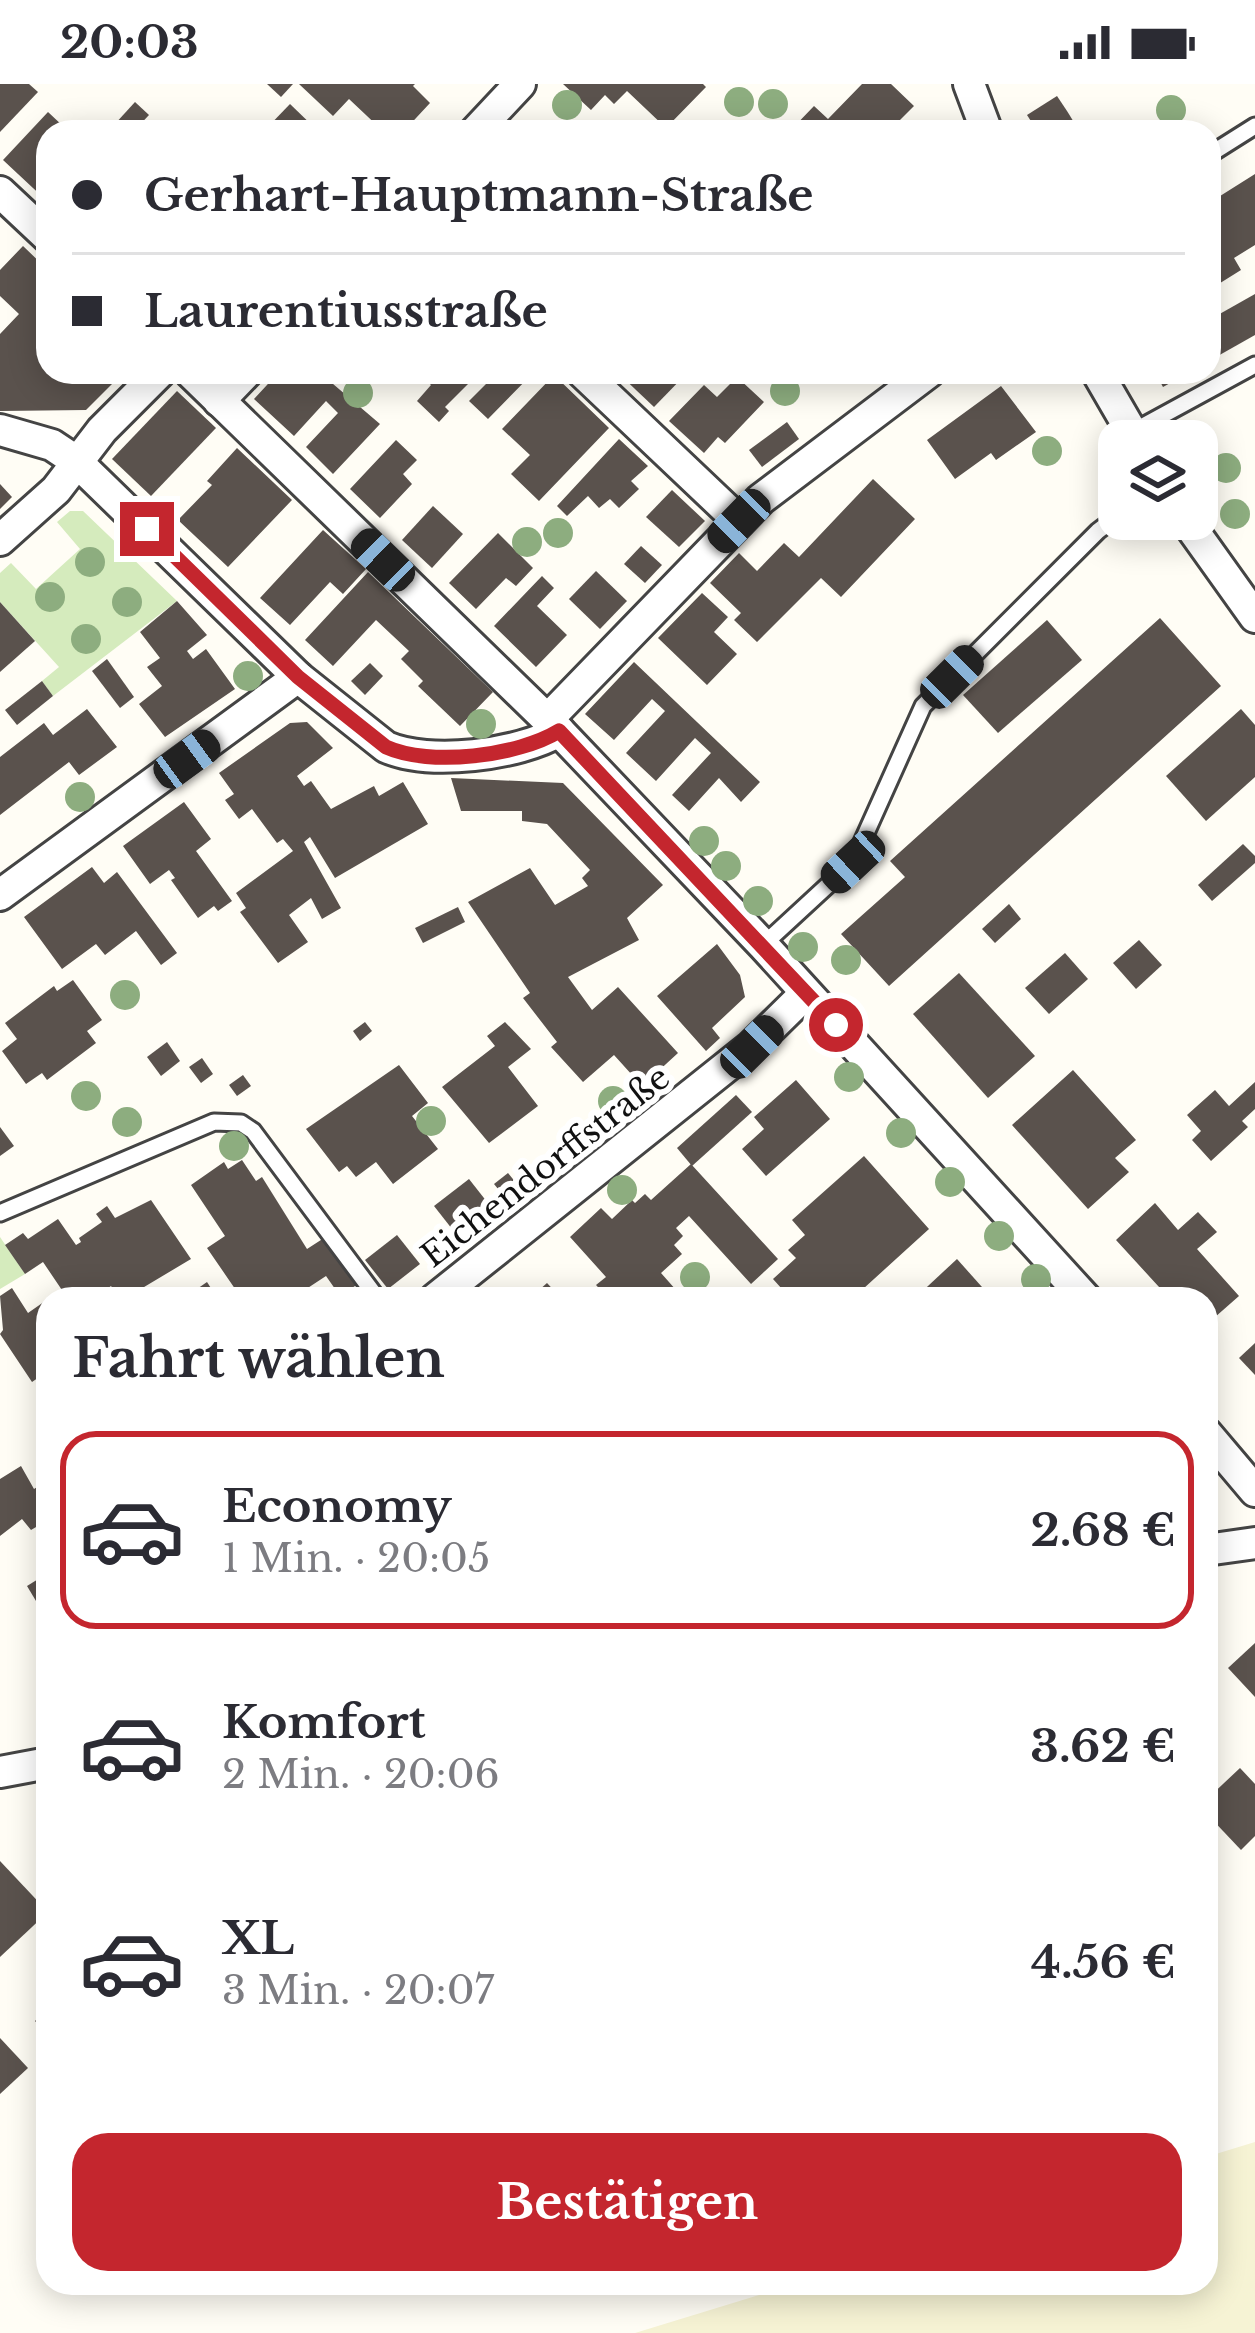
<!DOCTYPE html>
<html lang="de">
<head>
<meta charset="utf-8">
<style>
	:root { --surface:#fff; --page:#f2f2f3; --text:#2b2b33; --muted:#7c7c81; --line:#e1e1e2; --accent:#c4262e }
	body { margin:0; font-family:"Libre Baskerville",serif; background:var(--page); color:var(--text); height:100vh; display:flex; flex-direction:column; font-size:45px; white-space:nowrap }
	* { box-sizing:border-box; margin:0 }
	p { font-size:39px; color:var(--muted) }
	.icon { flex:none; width:66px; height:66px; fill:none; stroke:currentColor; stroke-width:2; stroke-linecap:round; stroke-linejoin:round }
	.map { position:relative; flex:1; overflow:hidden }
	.panel { position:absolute; left:36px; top:1203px; width:1182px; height:1008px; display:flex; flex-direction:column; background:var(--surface); border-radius:36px; box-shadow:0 6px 30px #0003 }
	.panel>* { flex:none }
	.banner { position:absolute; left:36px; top:36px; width:1185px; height:264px; border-radius:36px; box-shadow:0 6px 30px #0003; display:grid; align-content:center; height:264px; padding:0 36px; background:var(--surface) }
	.fabs { position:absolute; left:1098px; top:336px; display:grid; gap:24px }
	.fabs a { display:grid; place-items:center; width:120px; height:120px; border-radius:24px; background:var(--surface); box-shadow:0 6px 30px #0003; font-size:60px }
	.end { position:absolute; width:54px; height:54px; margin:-27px; border:15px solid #c4262e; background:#fff; box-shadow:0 0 0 6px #fff }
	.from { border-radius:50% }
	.car { position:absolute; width:36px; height:72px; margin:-36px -18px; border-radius:15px; box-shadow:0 0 9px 3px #0007; background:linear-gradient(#222 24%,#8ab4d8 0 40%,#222 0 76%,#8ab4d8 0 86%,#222 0) }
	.banner b { display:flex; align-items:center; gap:42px; height:114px; font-size:45px }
	.banner b+b { border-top:3px solid var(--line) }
	.banner i { width:30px; height:30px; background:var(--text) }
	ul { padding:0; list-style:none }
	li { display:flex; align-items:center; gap:36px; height:198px; margin:0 24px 18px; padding:0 12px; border:6px solid transparent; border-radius:36px }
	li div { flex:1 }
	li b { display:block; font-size:45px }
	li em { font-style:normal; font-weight:700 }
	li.active { border-color:var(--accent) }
	li>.icon { width:108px; height:108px; stroke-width:1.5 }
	h2 { padding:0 36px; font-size:54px; line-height:144px }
	.action { display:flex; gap:24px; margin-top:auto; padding:24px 36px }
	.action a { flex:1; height:138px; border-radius:36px; background:var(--accent); color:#fff; font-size:48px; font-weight:700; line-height:138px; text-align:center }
	.status { display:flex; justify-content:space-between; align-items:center; height:84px; padding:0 60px; background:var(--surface); direction:ltr }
	.status svg { height:33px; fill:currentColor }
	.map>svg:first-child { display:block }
	.farmland { fill:#f6f3d4 }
	.green { fill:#d5ebbd }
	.building { fill:#5a524d }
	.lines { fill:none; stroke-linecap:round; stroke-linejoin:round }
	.lane-casing { stroke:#444; stroke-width:21 }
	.street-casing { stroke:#444; stroke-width:36 }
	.lane { stroke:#fff; stroke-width:15 }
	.street { stroke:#fff; stroke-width:30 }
	.tree { fill:#8dad7f }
	.route { stroke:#c4262e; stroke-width:15 }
	.labels { text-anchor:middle; stroke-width:12; stroke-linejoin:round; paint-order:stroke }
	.street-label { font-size:33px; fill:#111; stroke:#fff }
</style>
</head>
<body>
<div class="status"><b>20:03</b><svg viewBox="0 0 49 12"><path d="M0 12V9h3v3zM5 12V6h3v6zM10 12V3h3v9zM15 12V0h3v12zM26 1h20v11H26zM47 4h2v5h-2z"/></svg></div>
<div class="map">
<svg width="1255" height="2249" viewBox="0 0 1255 2249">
	<rect width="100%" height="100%" fill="#fffdf5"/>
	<polygon class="farmland" points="1255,2058 1255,2249 635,2249 798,2199 1206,2199 1206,2073"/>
	<g class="green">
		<polygon points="70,427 83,427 177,517 53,612 42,597 59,583 0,518 0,489 11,479 36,505 80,465 57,438"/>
		<polygon points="0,1153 25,1190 0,1205"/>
	</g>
	<g class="building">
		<polygon points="0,0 29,0 38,8 0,48"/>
		<polygon points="267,0 293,0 281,13"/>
		<polygon points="299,0 415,0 413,2 430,19 403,48 384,48 349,15 333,32"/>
		<polygon points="563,0 703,0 706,3 666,44 627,7 614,20 605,11 591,26"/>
		<polygon points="862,0 891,0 914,22 888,48 789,48 814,22 828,35"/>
		<polygon points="1057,12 1067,27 1080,48 1038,48 1027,31"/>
		<polygon points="135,18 149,31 133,48 121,48 114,41"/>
		<polygon points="290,20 319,48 263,48"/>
		<polygon points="48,28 64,43 60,48 48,48 48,118 3,76"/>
		<polygon points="1255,90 1255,161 1234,174 1241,186 1209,206 1209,119"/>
		<polygon points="23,162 48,186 48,288 124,288 86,326 0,327 0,250 19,230 0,212 0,186"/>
		<polygon points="1255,210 1255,251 1209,277 1209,236"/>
		<polygon points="279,288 319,288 380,340 333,390 306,363 338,329 326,317 294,352 254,315"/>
		<polygon points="418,288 459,288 470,298 445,323 449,327 439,338 417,317 431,301"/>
		<polygon points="480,288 534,288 488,335 469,317 489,297"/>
		<polygon points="617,288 688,288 654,323"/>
		<polygon points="1155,288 1190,288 1163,303"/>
		<polygon points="554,291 609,344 539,417 511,390 530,371 502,345"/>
		<polygon points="737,293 764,318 725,359 718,353 704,369 669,337 704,301 717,313"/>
		<polygon points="1001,302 1036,348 996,376 991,369 955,395 927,356"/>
		<polygon points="177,307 216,344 151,412 112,375"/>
		<polygon points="787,338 799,355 762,383 749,366"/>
		<polygon points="619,355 648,382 631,397 639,405 619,424 610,415 599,424 588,412 567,432 557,422"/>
		<polygon points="396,356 417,376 403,390 412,400 380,434 350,405"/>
		<polygon points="237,364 292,416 228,483 178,436 212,401 207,397"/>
		<polygon points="873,395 915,435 841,513 821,494 757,558 734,536 741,529 710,499 739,469 757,487 784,459 799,473"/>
		<polygon points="0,400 12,413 0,425"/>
		<polygon points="672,406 705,437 679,463 646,433"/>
		<polygon points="433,422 463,450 432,484 402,456"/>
		<polygon points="323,446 366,485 343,510 330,498 290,541 260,514"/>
		<polygon points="498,449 533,484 516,502 506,494 476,525 449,499"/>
		<polygon points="641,462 662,481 645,499 624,480"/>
		<polygon points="596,487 627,517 600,545 569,515"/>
		<polygon points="368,488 493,608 460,642 418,602 423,597 401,575 409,567 376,536 333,582 305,556"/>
		<polygon points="542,492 554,504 537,522 567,551 536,583 494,542"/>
		<polygon points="702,509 728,533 714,548 737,570 707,601 658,554"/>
		<polygon points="177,517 207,551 187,567 193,575 206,565 235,605 165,653 139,620 162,602 147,583 160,574 140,548"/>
		<polygon points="0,518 35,557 0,588"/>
		<polygon points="1160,534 1221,602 889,902 841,850 905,793 890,777"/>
		<polygon points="1047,536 1082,576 998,649 963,611"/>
		<polygon points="107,575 134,613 120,624 92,587"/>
		<polygon points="634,578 760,698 741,718 719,694 689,727 672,711 711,669 695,654 656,697 626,669 665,627 652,615 614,656 585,630"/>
		<polygon points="370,579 383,592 365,611 351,597"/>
		<polygon points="42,597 53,612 17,641 5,626"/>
		<polygon points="87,625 117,663 79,691 69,678 0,731 0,673 44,639 53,651"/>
		<polygon points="1241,625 1255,641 1255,693 1206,737 1166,692"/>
		<polygon points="307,638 333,664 297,692 304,702 311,697 331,725 374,702 379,712 403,698 428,740 335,794 310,753 304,758 341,824 322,835 311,814 289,831 308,858 278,879 240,828 246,824 236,809 293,767 283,755 277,759 252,725 239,735 225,716 234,710 219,689 290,639"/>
		<polygon points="451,694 563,699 663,801 627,834 639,856 568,893 592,926 618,903 678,969 642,1002 614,971 583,998 551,963 557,958 523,914 530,909 468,818 530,784 555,821 588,802 582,794 590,786 547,740 522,737 522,727 461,727"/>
		<polygon points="184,718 211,755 196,767 232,817 218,827 214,822 198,834 171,796 175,794 169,786 150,800 123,762"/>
		<polygon points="1243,760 1255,772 1255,779 1212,817 1198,801"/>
		<polygon points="92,783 104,799 117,788 177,869 161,881 136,847 105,871 96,860 62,885 24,833"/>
		<polygon points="1009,820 1021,835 995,859 982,845"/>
		<polygon points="458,823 465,838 423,859 415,844"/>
		<polygon points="1139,856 1162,881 1136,905 1113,879"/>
		<polygon points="717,860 740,891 745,913 712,944 720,954 706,967 657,912"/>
		<polygon points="1065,869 1088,895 1049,930 1025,904"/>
		<polygon points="959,889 1035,972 988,1014 913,930"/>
		<polygon points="73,896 102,936 87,947 96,959 47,996 42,989 26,1000 2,967 17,955 5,939 54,902 57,907"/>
		<polygon points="365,938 372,947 360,957 353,947"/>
		<polygon points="505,938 531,965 508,983 538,1022 489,1059 442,1003 495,962 487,952"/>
		<polygon points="167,958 180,977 161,992 147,973"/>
		<polygon points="202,974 213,990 201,999 189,983"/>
		<polygon points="399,981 428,1019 412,1032 438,1065 393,1100 376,1078 356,1093 347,1082 339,1088 306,1045"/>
		<polygon points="1073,986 1136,1056 1115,1074 1129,1088 1088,1125 1012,1041"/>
		<polygon points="243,991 251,1002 237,1012 229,1001"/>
		<polygon points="796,996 830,1035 766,1092 742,1065 764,1045 754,1033"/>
		<polygon points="1255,998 1255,1025 1242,1037 1248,1043 1211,1077 1192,1056 1201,1047 1187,1031 1215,1006 1229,1022"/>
		<polygon points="736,1011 752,1028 692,1082 677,1064"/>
		<polygon points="0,1043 14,1062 0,1072"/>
		<polygon points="864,1072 929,1145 852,1215 791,1215 773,1195 796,1174 788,1166 805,1151 792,1136"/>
		<polygon points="242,1076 256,1097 262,1093 307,1165 324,1154 358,1200 340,1212 326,1192 291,1215 242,1215 207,1164 225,1152 191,1101 224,1078 228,1085"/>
		<polygon points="691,1080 778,1175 751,1200 689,1132 676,1144 683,1152 674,1161 682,1170 661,1189 684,1215 637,1215 627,1203 620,1210 624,1215 609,1215 596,1201 606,1193 570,1153 601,1124 612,1135 632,1116 635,1119 645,1110 651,1116"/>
		<polygon points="508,1089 521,1105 507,1116 494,1100"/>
		<polygon points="469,1095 491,1123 456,1150 434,1122"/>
		<polygon points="151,1116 191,1175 124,1215 120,1215 111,1202 93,1215 68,1215 43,1178 25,1190 5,1161 23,1149 28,1155 58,1135 76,1161 81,1158 79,1154 102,1138 96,1130 107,1122 115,1134"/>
		<polygon points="1155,1119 1178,1146 1198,1128 1217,1148 1197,1165 1239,1212 1206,1241 1206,1215 1170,1215 1116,1156"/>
		<polygon points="397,1151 420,1180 388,1205 365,1176"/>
		<polygon points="957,1175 990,1212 914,1215"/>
		<polygon points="207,1198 218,1215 199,1215 194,1207"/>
		<polygon points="547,1199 562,1215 529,1215"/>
		<polygon points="12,1204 28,1229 48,1215 48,1287 32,1298 0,1250 3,1246 0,1212"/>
		<polygon points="1255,1259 1255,1291 1239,1274"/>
		<polygon points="21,1382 34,1405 48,1396 48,1436 31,1446 22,1435 0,1452 0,1395"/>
		<polygon points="48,1489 48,1510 36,1517 27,1502"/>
		<polygon points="1255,1559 1255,1613 1228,1584"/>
		<polygon points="1240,1684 1255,1700 1255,1752 1241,1766 1206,1729 1206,1716"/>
		<polygon points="0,1777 48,1828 0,1873"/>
		<polygon points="48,1925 48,1951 35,1937"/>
		<polygon points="0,1954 28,1984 0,2010"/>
	</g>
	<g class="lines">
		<defs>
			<g id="lane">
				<polyline points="1209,71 1255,42"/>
				<polyline points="1132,348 1255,281"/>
				<polyline points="763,861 853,778 923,622 1098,447 1119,431"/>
				<polyline points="0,1129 214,1038 241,1039 253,1047 378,1215"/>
			</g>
			<g id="street">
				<polyline points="969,0 987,48"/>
				<polyline points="475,48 520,0"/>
				<polyline points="0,108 48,153"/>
				<polyline points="190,288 559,647 763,861 1086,1215"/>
				<polyline points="582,288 739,437"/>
				<polyline points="1097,288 1137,357"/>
				<polyline points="219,317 247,288"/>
				<path d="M0,346L52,361L76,377L298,593L386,663C429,682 519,671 559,647"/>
				<polyline points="1185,435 1255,533"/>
				<polyline points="0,456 56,406 102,346 160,288"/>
				<polyline points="547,636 761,415 929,288"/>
				<polyline points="0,811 298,593"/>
				<polyline points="435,1215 751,963 806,909"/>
				<polyline points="1206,1349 1255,1407"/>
				<polyline points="1206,1466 1255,1459"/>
				<polyline points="0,1688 48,1679"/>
			</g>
		</defs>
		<use href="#lane" class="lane-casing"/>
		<use href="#street" class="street-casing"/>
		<use href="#lane" class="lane"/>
		<use href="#street" class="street"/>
	</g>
	<g class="tree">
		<circle cx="739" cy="18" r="15"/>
		<circle cx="773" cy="20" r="15"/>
		<circle cx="567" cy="21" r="15"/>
		<circle cx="1171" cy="26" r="15"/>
		<circle cx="785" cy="307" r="15"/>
		<circle cx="358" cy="309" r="15"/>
		<circle cx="1047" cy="367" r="15"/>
		<circle cx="1226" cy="384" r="15"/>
		<circle cx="1235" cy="430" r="15"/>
		<circle cx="558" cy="449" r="15"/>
		<circle cx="527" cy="458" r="15"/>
		<circle cx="90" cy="478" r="15"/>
		<circle cx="50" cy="513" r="15"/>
		<circle cx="127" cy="518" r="15"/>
		<circle cx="86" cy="555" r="15"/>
		<circle cx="248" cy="592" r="15"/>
		<circle cx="481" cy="640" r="15"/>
		<circle cx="80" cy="713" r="15"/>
		<circle cx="704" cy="757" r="15"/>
		<circle cx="726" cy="782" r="15"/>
		<circle cx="758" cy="817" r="15"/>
		<circle cx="803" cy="863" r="15"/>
		<circle cx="846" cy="876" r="15"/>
		<circle cx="125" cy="911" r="15"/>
		<circle cx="849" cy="993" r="15"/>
		<circle cx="86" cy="1012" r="15"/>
		<circle cx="613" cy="1017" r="15"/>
		<circle cx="431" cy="1037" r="15"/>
		<circle cx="127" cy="1038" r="15"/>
		<circle cx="901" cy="1049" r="15"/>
		<circle cx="234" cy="1062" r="15"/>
		<circle cx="950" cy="1098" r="15"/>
		<circle cx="622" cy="1106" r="15"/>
		<circle cx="999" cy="1152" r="15"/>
		<circle cx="695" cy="1193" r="15"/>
		<circle cx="1036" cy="1195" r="15"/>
	</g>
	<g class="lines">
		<path class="route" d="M147,445L298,593L386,663C430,683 518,672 559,647L836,941"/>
	</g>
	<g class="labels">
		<g class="street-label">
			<text transform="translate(545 1082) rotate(-38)" y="12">Eichendorffstraße</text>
		</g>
	</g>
</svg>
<div class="fabs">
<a><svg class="icon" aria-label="layers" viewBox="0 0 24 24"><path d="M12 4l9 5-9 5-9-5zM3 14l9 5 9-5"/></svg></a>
</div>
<i class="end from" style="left:836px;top:941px"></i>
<i class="end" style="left:147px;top:445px"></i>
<i class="car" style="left:739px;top:437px;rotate:224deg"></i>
<i class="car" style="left:383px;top:476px;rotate:314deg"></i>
<i class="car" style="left:952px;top:593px;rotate:45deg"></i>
<i class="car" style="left:187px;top:675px;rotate:54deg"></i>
<i class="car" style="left:853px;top:778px;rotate:227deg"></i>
<i class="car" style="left:752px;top:963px;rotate:45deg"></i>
<div class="banner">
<b><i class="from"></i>Gerhart-Hauptmann-Straße</b>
<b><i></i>Laurentiusstraße</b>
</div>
<section class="panel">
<h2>Fahrt wählen</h2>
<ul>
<li class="active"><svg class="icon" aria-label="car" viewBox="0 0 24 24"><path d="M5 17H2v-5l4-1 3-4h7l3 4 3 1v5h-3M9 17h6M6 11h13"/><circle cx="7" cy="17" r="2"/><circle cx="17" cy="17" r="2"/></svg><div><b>Economy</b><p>1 Min. · 20:05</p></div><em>2.68 €</em></li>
<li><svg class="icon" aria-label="car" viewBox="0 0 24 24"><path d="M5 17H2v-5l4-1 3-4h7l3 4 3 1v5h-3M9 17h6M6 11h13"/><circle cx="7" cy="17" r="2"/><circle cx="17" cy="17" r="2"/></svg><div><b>Komfort</b><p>2 Min. · 20:06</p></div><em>3.62 €</em></li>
<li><svg class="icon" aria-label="car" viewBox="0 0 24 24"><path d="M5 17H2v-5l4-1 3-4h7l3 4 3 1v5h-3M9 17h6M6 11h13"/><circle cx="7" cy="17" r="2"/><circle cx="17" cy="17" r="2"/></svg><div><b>XL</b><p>3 Min. · 20:07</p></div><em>4.56 €</em></li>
</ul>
<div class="action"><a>Bestätigen</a></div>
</section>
</div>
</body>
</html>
